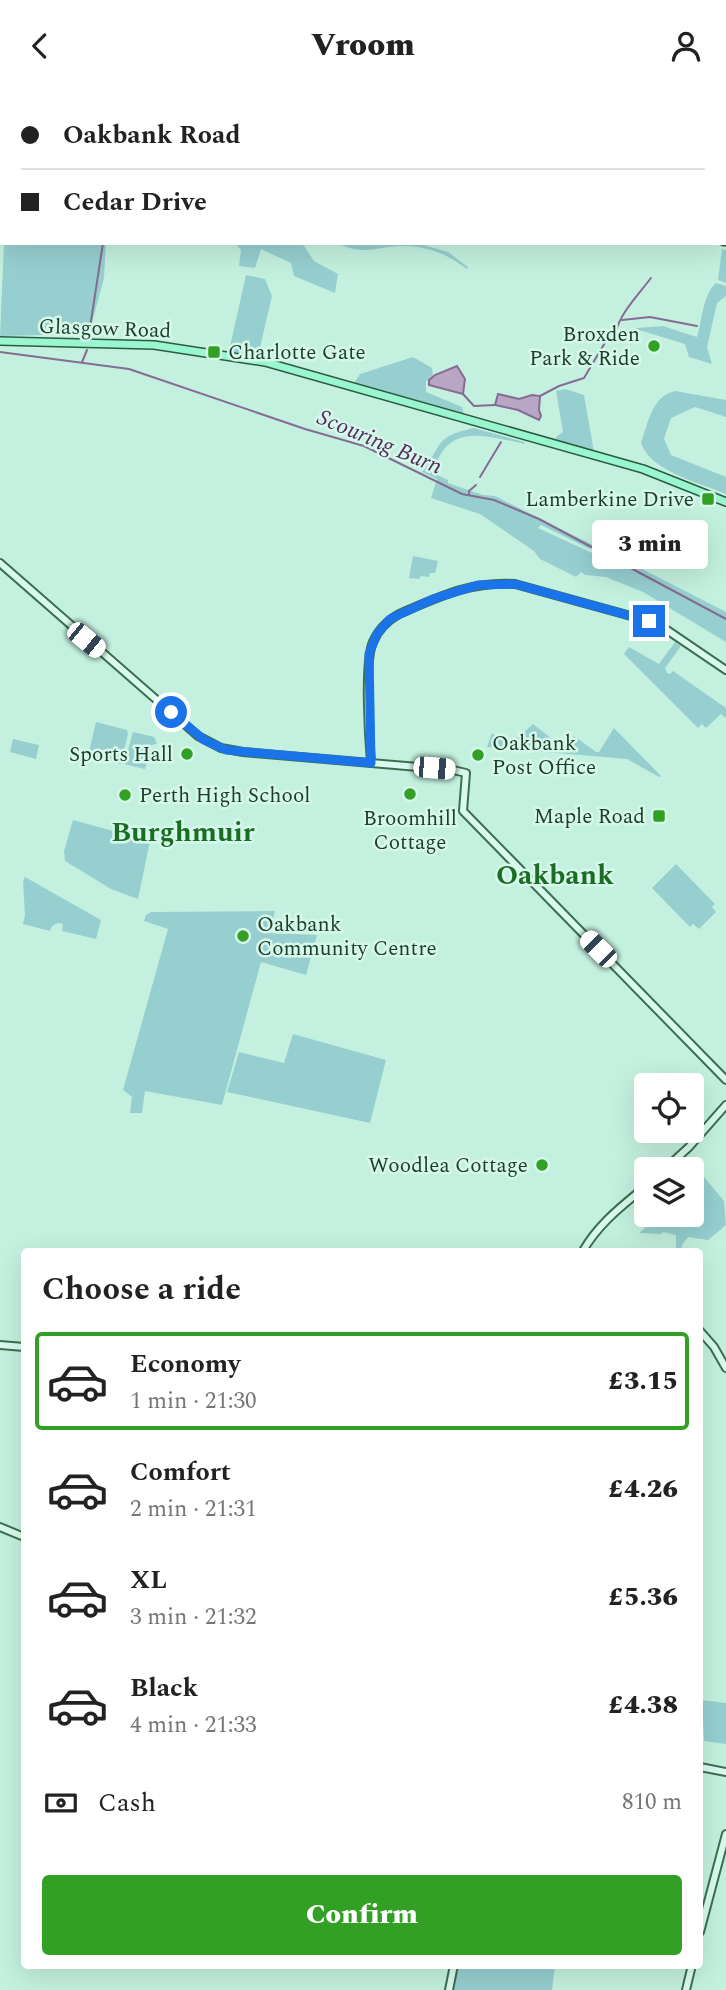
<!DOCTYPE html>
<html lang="en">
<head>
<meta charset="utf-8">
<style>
	:root { --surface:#fff; --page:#f6f6f6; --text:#222; --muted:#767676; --line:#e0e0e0; --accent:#32a025 }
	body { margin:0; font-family:Spectral,serif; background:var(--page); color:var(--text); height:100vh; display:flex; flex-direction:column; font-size:26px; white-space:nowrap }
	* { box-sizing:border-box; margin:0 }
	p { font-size:23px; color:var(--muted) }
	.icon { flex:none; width:38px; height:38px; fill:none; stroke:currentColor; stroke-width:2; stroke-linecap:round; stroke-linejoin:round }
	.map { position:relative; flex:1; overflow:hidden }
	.details { position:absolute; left:21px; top:1157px; width:682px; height:721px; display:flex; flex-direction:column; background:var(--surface); border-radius:7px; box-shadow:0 7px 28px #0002 }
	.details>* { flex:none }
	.guide { position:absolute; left:0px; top:0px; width:726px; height:154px; box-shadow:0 7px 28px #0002; display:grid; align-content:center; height:154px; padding:0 21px; background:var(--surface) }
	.fabs { position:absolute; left:634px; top:982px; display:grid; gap:14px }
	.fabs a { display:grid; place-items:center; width:70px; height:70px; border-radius:7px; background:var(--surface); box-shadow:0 7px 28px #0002; font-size:35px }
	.end { position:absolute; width:32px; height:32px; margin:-16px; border:9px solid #1a73e8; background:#fff; box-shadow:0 0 0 4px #fff }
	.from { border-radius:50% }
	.bubble { position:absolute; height:49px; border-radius:7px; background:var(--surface); box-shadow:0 7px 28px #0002; font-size:23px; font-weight:800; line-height:49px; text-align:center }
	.car { position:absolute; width:21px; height:42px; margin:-21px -10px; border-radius:9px; box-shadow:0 0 5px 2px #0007; background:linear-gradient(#fff 24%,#345 0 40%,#fff 0 76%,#345 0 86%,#fff 0) }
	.guide b { display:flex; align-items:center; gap:24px; height:66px; font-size:26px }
	.guide b+b { border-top:2px solid var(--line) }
	.guide i { width:18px; height:18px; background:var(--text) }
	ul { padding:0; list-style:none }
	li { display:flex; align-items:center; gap:21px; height:98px; margin:0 14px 10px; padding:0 7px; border:4px solid transparent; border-radius:7px }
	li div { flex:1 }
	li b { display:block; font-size:26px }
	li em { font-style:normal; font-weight:800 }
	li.on { border-color:var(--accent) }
	li>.icon { width:63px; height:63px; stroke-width:1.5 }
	h2 { padding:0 21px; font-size:32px; line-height:84px }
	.pay { display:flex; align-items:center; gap:18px; height:77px; padding:0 21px; font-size:26px }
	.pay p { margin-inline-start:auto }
	.primary-button { display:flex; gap:14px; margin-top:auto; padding:14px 21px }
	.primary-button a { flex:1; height:80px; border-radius:7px; background:var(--accent); color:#fff; font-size:28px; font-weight:800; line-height:80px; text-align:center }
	header { display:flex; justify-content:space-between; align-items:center; height:91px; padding:0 21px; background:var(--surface); font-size:32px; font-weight:800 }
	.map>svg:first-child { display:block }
	.farmland { fill:#b1e7d9 }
	.green { fill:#97cfd0 }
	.water { fill:#b8a6c4; stroke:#866c93; stroke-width:2 }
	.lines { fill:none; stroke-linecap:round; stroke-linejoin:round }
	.stream { stroke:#866c93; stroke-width:2 }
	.secondary-casing { stroke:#3c6f51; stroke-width:10 }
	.primary-casing { stroke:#2d5b3e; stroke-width:10 }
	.highway-casing { stroke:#2d5b3e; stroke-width:11 }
	.secondary { stroke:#d9fbed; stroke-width:6 }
	.primary { stroke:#9af6d0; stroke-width:7 }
	.highway { stroke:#51e595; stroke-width:8 }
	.route { stroke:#1a73e8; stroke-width:9 }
	.poi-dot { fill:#32a025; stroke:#d5f8ea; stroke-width:2.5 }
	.labels { text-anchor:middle; stroke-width:5; stroke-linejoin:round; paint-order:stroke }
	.street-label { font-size:21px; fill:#1e3c2a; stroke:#d5f8ea }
	.poi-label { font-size:21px; fill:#1e3c2a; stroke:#d5f8ea; text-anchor:end }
	.water-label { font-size:23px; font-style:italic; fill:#552c5d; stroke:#d5f8ea }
	.district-label { font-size:28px; font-weight:bold; fill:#1b6c24; stroke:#d5f8ea }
</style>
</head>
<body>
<header><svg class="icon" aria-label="back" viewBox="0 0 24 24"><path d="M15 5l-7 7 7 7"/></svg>Vroom<svg class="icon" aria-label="person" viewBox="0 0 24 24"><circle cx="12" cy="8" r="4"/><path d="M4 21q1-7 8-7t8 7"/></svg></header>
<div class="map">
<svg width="726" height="1899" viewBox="0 0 726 1899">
	<rect width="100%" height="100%" fill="#c4f1df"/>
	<g class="farmland">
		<polygon points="332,0 497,0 497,2 336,2"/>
		<polygon points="632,0 726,0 726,122 724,2 619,2"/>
	</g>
	<g class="green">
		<polygon points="4,152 106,152 104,187 89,243 0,245"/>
		<polygon points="235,152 302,152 314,170 338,183 335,202 294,185 291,172 261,158 255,177 239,175 241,159"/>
		<path d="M337,152H416L448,161L468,176L467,178C447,163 426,154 401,155C375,156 363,165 337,152Z"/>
		<polygon points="722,158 726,159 726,192 718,189"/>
		<polygon points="246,184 265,188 272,205 258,265 229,260"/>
		<path d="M716,192L726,195V205L717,212L707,256L712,273L689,266L685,253L639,239L631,245L636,237L663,235L697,246C702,230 703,203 716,192Z"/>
		<polygon points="413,266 432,277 433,284 426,290 426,301 462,316 464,323 354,292 360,283"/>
		<polygon points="565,298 584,304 594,361 557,350 556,346 563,341 556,300"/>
		<path d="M675,300L726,309V326L695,316L671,327L664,348L671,364L726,386V403C700,392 650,380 641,352C648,332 652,305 675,300Z"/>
		<path d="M474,337L524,351L525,353C485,345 447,330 433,382L448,389V392L483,404L495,405L593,454L590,458L541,434L538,437L605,468L611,462L726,521V551L643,501L606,486L585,484L581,481L576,486L540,468L534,460L480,423L431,407L437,388L422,381C444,353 433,346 474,337Z"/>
		<polygon points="413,465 438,470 435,482 430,482 429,486 421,485 419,488 409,487"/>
		<polygon points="675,551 681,555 665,577 667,582 670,583 673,580 726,617 726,627 721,623 706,637 702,633 698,637 624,563 629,556 659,573"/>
		<polygon points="96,631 127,639 128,643 121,673 91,664 89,661"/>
		<polygon points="533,633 556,651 569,652 574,645 596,661 599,661 614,637 661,685 659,686 627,668 487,656 492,642 508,654 511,653"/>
		<polygon points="133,641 154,646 157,653 152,654 145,678 124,673"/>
		<polygon points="13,648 39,654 36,668 10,661"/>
		<polygon points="73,729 150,750 138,808 111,798 65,770 64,760"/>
		<polygon points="676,773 715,813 712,816 716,821 699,838 693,833 690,836 652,797"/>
		<polygon points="25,786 101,829 96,848 62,840 63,833 58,832 52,835 50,840 23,833 25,824 23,790"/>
		<polygon points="275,820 269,842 317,844 306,884 261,871 222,1014 145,1000 142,1022 130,1022 132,1006 123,999 168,838 144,830 146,824 151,821"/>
		<polygon points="293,943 386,969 370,1032 227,1001 239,961 284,972"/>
		<polygon points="704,1086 724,1110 726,1134 708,1149 688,1146 682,1154 681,1160 676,1160 676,1144 663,1141 661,1143 639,1142 660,1124 691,1124 691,1097"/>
		<polygon points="702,1609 726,1612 726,1653 704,1650"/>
		<polygon points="456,1874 555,1874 552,1899 452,1899"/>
	</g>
	<g class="water">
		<polygon points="457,275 465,288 463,303 429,294 429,289 435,284"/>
		<polygon points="498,303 519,308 532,304 540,305 539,319 541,325 539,329 518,319 495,314"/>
	</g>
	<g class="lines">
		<g class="stream">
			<polyline points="622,229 650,226 697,235"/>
			<polyline points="89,243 103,152"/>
			<polyline points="0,261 129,278 305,338 364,355 462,403 494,409 539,428 726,528"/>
			<polyline points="82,271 87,259"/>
			<polyline points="463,303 474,315 495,314"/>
			<path d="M540,305L559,295L584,287L609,245L615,243C620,222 638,204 651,187"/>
			<polyline points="480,386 501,351"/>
			<polyline points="469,404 469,400 476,394"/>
		</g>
		<defs>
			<g id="secondary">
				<polyline points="168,2 170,0"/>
				<polyline points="0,80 2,79"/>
				<polyline points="0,472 198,645 221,657 243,661 453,679 466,682 463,720 726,989"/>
				<path d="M371,672C369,648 364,570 373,551C378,539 387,530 399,523C439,506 470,490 515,493L649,530L667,539L726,579"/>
				<polyline points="665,1078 689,1056 726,1014"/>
				<path d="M583,1160C598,1133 622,1115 646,1095"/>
				<polyline points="700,1240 714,1256 726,1277"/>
				<polyline points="0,1254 24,1256"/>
				<polyline points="0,1436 24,1446"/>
				<polyline points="700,1676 726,1681"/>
				<polyline points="700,1841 726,1743"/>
				<polyline points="449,1899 454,1874"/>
				<polyline points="686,1899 692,1874"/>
			</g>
			<polyline id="primary" points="0,250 154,254 265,271 643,378 726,411"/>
			<g id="highway">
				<polyline points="263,0 266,2"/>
				<polyline points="281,0 285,2"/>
				<polyline points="724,142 726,143"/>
				<polyline points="724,150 726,150"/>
			</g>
		</defs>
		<use href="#secondary" class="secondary-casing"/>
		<use href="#primary" class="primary-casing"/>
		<use href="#highway" class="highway-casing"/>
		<use href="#secondary" class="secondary"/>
		<use href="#primary" class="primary"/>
		<use href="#highway" class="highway"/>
	</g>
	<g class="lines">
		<polyline class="route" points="171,621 204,649 226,659 371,672 369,563 377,543 390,528 433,508 478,494 515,493 649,530"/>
	</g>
	<g class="poi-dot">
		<circle cx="654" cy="255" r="7"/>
		<rect x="207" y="254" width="14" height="14" rx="3.5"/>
		<rect x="701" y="401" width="14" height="14" rx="3.5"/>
		<circle cx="187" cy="663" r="7"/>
		<circle cx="478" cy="664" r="7"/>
		<circle cx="410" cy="703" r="7"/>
		<circle cx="125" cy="704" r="7"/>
		<rect x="652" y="718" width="14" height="14" rx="3.5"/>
		<circle cx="243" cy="845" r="7"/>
		<circle cx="542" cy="1074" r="7"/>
	</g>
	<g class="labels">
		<g class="street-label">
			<text transform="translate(105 237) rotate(2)" y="7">Glasgow Road</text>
		</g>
		<g class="poi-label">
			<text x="640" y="250">Broxden<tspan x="640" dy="24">Park &amp; Ride</tspan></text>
			<text x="228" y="268" text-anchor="start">Charlotte Gate</text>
			<text x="694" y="415">Lamberkine Drive</text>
			<text x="492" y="659" text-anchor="start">Oakbank<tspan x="492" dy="24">Post Office</tspan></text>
			<text x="173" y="670">Sports Hall</text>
			<text x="139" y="711" text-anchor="start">Perth High School</text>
			<text x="645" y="732">Maple Road</text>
			<text x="410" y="734" text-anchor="middle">Broomhill<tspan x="410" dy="24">Cottage</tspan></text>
			<text x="257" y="840" text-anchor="start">Oakbank<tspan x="257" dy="24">Community Centre</tspan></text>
			<text x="528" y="1081">Woodlea Cottage</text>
		</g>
		<g class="water-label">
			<text transform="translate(380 350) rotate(23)" y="8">Scouring Burn</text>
		</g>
		<g class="district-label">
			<text x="183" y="750">Burghmuir</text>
			<text x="555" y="793">Oakbank</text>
		</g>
	</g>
</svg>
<div class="fabs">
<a><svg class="icon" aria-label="locate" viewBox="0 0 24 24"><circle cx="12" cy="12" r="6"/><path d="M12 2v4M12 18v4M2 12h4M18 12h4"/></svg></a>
<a><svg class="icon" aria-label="layers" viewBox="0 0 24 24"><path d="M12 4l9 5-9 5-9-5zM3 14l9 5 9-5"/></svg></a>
</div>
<i class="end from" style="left:171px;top:621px"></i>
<i class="end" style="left:649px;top:530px"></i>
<div class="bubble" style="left:592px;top:429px;width:116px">3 min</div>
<i class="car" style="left:86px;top:549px;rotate:129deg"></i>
<i class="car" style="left:434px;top:677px;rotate:95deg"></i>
<i class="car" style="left:598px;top:858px;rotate:315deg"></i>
<div class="guide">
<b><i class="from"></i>Oakbank Road</b>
<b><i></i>Cedar Drive</b>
</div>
<section class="details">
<h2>Choose a ride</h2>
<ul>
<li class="on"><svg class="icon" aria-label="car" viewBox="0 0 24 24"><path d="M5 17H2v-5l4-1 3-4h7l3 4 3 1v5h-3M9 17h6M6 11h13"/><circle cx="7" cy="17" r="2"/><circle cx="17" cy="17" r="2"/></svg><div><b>Economy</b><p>1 min · 21:30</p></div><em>£3.15</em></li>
<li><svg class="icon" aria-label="car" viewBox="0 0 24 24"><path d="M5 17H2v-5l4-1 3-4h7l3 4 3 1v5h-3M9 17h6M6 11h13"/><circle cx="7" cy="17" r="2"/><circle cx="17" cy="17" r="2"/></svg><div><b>Comfort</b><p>2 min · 21:31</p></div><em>£4.26</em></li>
<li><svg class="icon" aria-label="car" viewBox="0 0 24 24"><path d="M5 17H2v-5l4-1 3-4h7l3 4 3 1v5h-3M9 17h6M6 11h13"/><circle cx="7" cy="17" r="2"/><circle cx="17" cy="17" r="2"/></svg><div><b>XL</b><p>3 min · 21:32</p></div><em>£5.36</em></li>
<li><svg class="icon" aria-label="car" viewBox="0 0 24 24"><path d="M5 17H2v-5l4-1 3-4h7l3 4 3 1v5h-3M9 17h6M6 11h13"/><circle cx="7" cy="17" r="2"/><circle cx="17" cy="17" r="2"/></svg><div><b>Black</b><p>4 min · 21:33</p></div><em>£4.38</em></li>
</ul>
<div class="pay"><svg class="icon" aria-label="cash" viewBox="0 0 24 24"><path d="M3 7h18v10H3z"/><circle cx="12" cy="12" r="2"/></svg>Cash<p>810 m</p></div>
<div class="primary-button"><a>Confirm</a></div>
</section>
</div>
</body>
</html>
